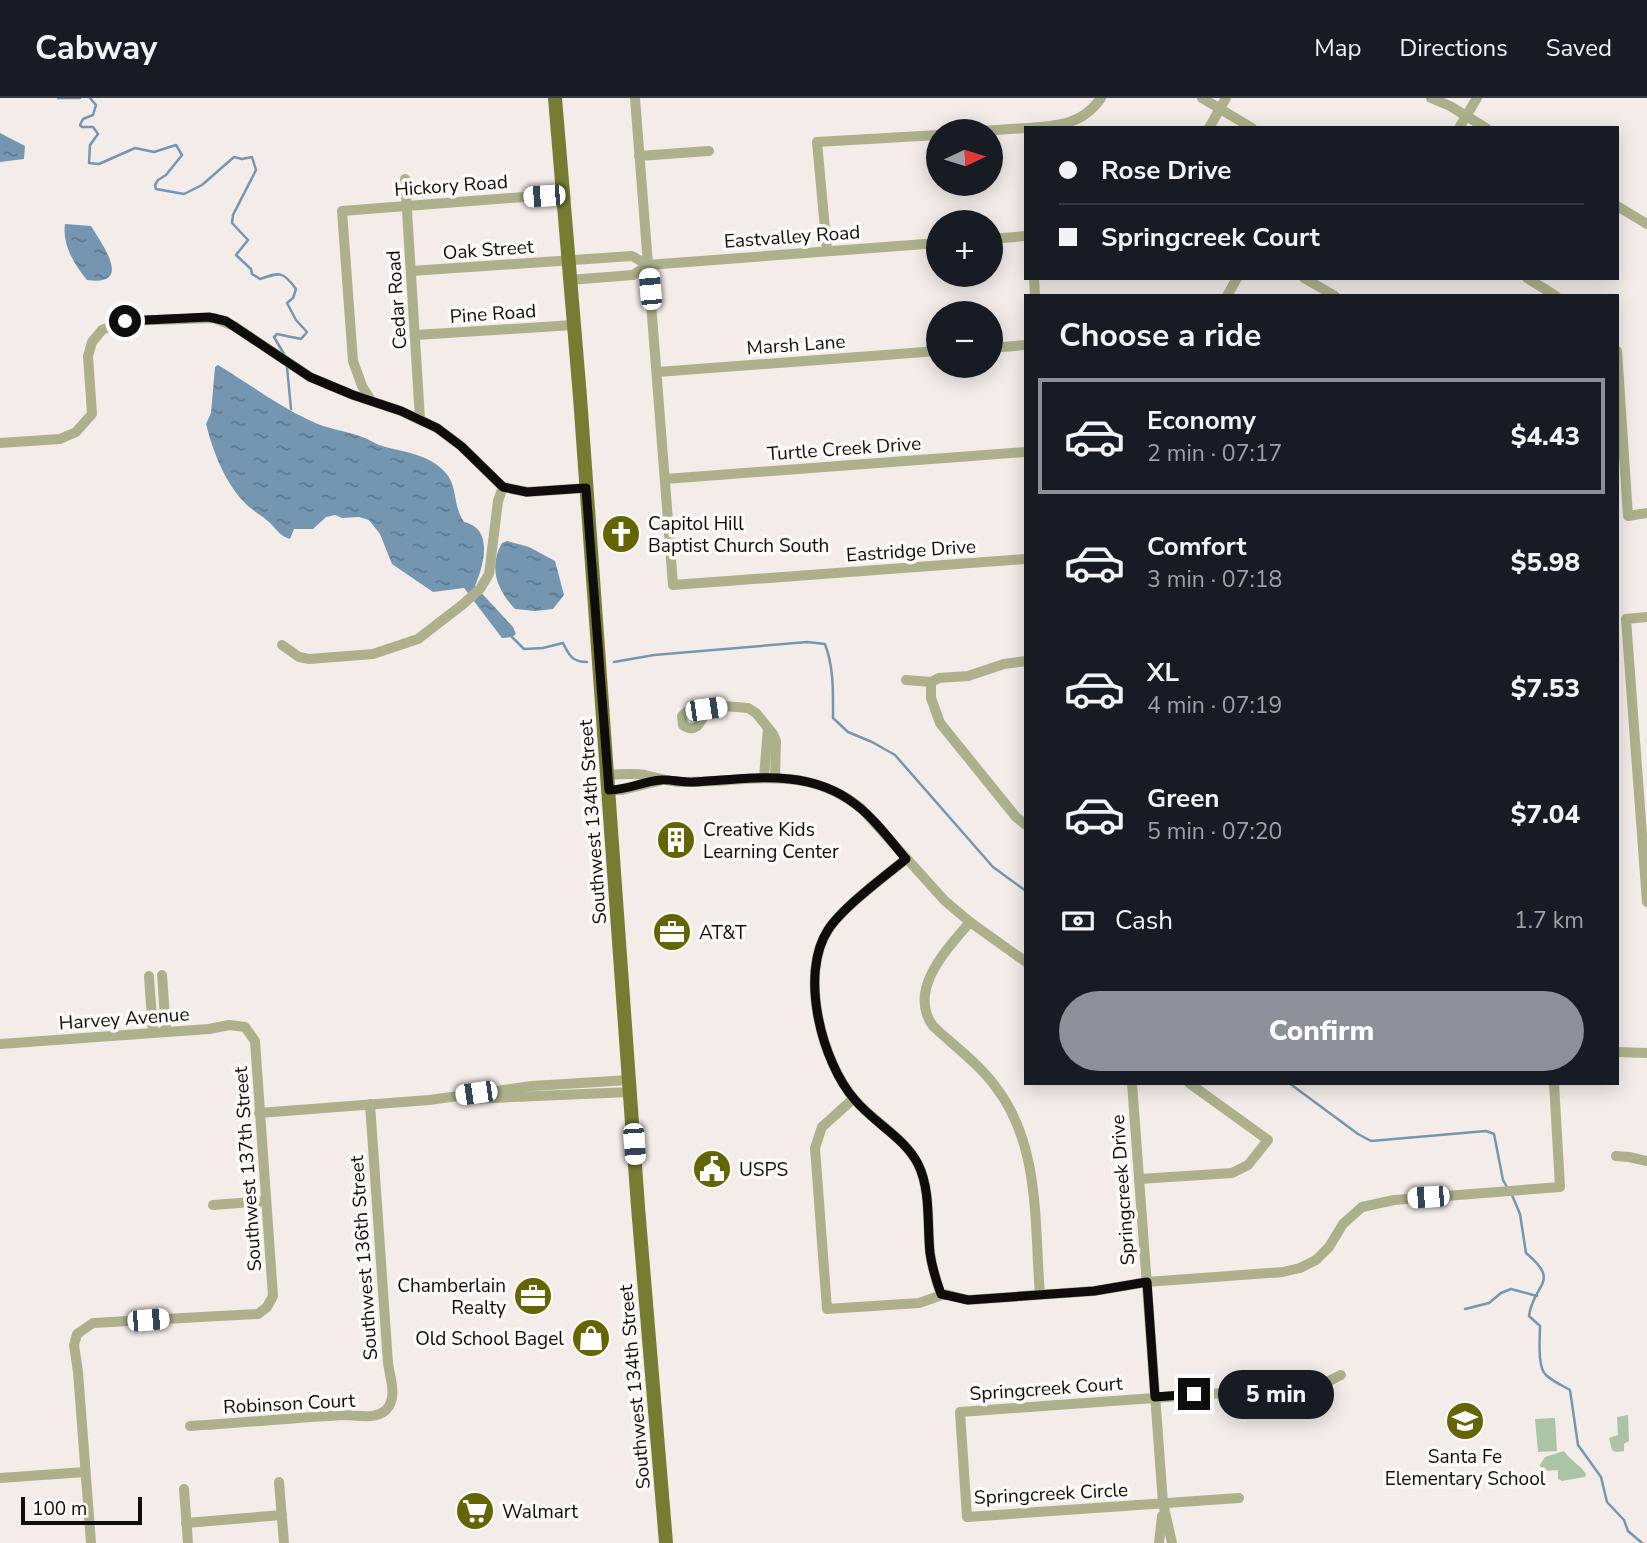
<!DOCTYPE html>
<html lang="en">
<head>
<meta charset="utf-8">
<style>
	:root { --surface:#171b24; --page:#242831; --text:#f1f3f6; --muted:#9ea1a6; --line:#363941; --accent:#8c9099 }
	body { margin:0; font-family:"Nunito Sans",sans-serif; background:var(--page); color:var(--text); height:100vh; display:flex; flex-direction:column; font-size:26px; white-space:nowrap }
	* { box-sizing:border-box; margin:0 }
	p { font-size:23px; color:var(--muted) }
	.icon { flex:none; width:38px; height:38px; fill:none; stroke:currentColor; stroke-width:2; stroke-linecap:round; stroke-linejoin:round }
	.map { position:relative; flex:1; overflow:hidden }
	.panel { position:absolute; left:1024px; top:196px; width:595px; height:791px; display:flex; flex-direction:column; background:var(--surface); border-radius:0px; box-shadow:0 4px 18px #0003 }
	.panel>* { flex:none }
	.guide { position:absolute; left:1024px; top:28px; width:595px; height:154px; border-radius:0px; box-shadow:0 4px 18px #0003; display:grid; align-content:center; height:154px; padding:0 35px; background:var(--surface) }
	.needle { width:46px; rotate:86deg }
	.controls { position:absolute; left:926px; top:21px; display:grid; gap:14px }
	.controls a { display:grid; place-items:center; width:77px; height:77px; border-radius:50%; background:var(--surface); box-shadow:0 4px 18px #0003; font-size:35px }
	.scale { position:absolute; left:21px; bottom:18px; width:121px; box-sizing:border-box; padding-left:7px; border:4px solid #0f0c0c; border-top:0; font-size:19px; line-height:24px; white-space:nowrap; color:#0f0c0c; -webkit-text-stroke:5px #fefaf8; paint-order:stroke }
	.end { position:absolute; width:32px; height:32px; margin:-16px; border:9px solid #0f0c0c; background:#fff; box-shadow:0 0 0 4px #fff }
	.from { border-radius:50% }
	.bubble { position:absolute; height:49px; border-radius:24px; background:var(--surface); box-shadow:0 4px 18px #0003; font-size:23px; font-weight:800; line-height:49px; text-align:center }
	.car { position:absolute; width:21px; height:42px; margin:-21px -10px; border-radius:9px; box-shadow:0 0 5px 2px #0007; background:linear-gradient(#fff 24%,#345 0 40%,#fff 0 76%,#345 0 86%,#fff 0) }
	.guide b { display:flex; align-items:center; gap:24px; height:66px; font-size:26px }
	.guide b+b { border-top:2px solid var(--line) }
	.guide i { width:18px; height:18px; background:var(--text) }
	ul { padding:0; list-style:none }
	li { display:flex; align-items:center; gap:21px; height:116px; margin:0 14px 10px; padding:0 21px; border:4px solid transparent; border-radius:0px }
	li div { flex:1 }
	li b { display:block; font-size:26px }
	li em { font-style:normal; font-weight:800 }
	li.selected { border-color:var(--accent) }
	li>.icon { width:63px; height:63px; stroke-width:1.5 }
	h2 { padding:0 35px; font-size:32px; line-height:84px }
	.pay { display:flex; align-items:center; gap:18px; height:77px; padding:0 35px; font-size:26px }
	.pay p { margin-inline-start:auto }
	.action { display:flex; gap:14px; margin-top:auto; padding:14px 35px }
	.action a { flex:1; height:80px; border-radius:42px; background:var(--accent); color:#fff; font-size:28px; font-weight:800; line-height:80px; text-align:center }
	header { display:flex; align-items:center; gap:42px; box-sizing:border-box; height:98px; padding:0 35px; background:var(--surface); border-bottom:2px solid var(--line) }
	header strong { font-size:33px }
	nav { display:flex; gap:38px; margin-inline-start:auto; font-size:24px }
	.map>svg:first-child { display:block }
	.green { fill:#abc4a6 }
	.water { fill:url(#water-ripples) }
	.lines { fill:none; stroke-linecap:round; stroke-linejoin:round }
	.stream { stroke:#7596b1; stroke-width:2.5 }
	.minor { stroke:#acb18c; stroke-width:10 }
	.major { stroke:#767d33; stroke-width:14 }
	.route { stroke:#0f0c0c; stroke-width:9 }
	.labels { text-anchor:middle; stroke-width:7; stroke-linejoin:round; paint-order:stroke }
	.street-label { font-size:19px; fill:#0f0c0c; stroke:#fefaf8 }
	.poi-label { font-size:19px; fill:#0f0c0c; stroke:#fefaf8; text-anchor:start }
</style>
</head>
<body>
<header>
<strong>Cabway</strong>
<nav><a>Map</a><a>Directions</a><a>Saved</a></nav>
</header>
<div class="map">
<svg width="1647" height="1445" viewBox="0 0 1647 1445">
	<defs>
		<pattern id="water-ripples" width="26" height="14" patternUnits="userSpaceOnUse" patternTransform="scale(1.75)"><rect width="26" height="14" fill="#7596b1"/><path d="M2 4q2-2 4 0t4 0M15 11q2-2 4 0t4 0" fill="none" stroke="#5e798e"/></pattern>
	</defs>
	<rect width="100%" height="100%" fill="#f3ece9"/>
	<g class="green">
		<polygon points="1628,1317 1629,1343 1624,1346 1624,1353 1616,1354 1612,1352 1609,1340 1618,1337 1617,1319"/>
		<polygon points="1555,1320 1557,1353 1538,1354 1535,1321"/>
		<path d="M1564,1353C1571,1363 1579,1366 1586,1376L1585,1379L1562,1383L1558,1381V1372L1542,1373L1540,1367L1545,1359Z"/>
	</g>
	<g class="water">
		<polygon points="0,35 25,48 24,61 0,64"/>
		<path d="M65,126L91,128C102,146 134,189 87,182C74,166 62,147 65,126Z"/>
		<path d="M218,267C248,285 277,307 309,322C326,331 347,333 365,340C370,342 374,345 379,347C401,354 426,355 443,372C459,387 452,407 464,424C495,431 483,469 475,488L513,529L516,536L512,539L502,540L464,490L433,494L392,466L380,436L369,422L359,419L342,420L335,417L326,419L313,431H294L290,441C280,438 277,432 270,425C262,417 251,412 244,404C224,383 213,353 206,326L211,315L215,269Z"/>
		<path d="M507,443L529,449L555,463L564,497L553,511L535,513L515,511C497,492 488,469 502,445Z"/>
	</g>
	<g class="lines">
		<g class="stream">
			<polyline points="58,0 80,0"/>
			<path d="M90,0L96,7L93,17L83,21L80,27L82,29H93L98,36L90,47L89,65L99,66L135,50L154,54L176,47L182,57L166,77L158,82L155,87L156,91L184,96L202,87L234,59L242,61L252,59L256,72L233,117L232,125L248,142L236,157L251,171L252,176L260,181C280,174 283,173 296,191L293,200L287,205L296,222L307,234L301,241L277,236L274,239L284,256"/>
			<polyline points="287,269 291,311"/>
			<path d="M512,539L524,551L543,550L563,545C569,557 572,564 587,564"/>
			<path d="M614,564L654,557L807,544L825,546C834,570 833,594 833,620L848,634L872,644L895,657L993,769L1026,793"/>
			<polyline points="1289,985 1358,1036 1371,1043 1486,1033 1494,1036 1503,1082 1507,1089"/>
			<path d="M1512,1097L1520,1116L1526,1155C1562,1185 1533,1185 1529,1218L1540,1228C1540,1240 1537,1269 1546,1277C1552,1283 1563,1288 1570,1292L1578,1347L1601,1379L1607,1404L1624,1422L1628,1433L1642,1445"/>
			<polyline points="1465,1211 1489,1205 1501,1195 1511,1191 1537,1198"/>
		</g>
		<g class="minor">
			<polyline points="635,0 673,487 1026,461"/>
			<polyline points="1202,0 1252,30"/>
			<polyline points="1431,0 1450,8 1486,30"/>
			<path d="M1028,30C1058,28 1082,27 1101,0"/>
			<polyline points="1209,30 1226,0"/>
			<polyline points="1459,30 1477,0"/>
			<polyline points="982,33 1026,30"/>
			<polyline points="639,58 709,53"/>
			<polyline points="405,81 420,321"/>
			<polyline points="1617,108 1647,126"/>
			<polyline points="990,141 1026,138"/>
			<polyline points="827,153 817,44 938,37"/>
			<polyline points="411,173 632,158 648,167"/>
			<polyline points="1034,180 1035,198"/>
			<polyline points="1304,180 1335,198"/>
			<polyline points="1527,180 1556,198"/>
			<polyline points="569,182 633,177 648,167 938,145"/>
			<polyline points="1227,198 1237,180"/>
			<polyline points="416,237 573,227"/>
			<polyline points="990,250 1026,247"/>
			<polyline points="1617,253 1628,418 1647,415"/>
			<polyline points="657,274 938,253"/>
			<polyline points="370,301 362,288 353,263 342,113 563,96"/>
			<polyline points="0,345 60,341 76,334 92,316 88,258 92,244 102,232 125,223 214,220 234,228 310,279 353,297 401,313 437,330 461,348 503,389 527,394 586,390"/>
			<polyline points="665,381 1026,354"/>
			<polyline points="1647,519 1626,521 1647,804"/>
			<polyline points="282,547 299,559 309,561 373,556 418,541 462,507 480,491 489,476 498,403 503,389"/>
			<polyline points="906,582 931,584 939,580 968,578 1004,566 1026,563"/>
			<polyline points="931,584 931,600 940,625 1016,719 1026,727"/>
			<path d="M707,611C701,622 698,637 683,627L682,618L690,611L724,608L748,610L756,615L773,636L776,643L775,679"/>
			<path d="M608,677C620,676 633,675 645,677C658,680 669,684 682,684C748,685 804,664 862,711L945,803L970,824L1026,864"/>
			<polyline points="764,679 768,630"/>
			<polyline points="609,692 622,692 659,683"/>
			<path d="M906,761C885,778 842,810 828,832C799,877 822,964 855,1002C875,1025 904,1039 918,1066C931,1092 927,1127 930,1155C932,1170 936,1182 941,1197"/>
			<path d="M970,824C947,851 907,892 933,928C954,948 978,965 995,988C1041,1047 1034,1125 1040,1196"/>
			<polyline points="162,877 166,934"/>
			<polyline points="149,878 153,935"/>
			<polyline points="0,946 209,931 229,927 245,929 255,943 273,1198 267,1209 258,1216 93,1225 77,1236 74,1247 78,1274 91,1445"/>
			<polyline points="1617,954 1647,955"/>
			<polyline points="1132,985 1163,1405 1172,1445"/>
			<polyline points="470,1001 630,994"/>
			<polyline points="853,1001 822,1029 815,1050 827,1211 919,1205 945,1196 968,1202 1094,1193 1147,1184 1283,1174 1300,1170 1316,1162 1329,1149 1343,1126 1362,1109 1394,1102 1560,1089 1554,985"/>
			<polyline points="259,1015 429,1002 532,988 629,982"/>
			<polyline points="1616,1058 1629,1059 1647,1063"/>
			<polyline points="1139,1081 1232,1075 1248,1067 1268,1042 1189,985"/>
			<polyline points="213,1107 266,1103"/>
			<path d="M190,1328C241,1325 292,1320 343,1317C356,1317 375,1322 386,1312C398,1300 390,1280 388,1265L370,1006"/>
			<polyline points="0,1380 85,1374"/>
			<polyline points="279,1384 284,1445"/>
			<polyline points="184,1391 188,1445"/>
			<polyline points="1239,1400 967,1419 960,1314 1319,1288 1341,1277"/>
			<polyline points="186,1425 282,1417"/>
			<polyline points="1159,1445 1162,1418"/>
		</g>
		<polyline class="major" points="555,0 580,299 638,1109 666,1445"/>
	</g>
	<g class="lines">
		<path class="route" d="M125,223L209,219L226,223L310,279L353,297L401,313L437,330L461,348L503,389L527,394L586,390L609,692C628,692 644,683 661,682C672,681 683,685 694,684C748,681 808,669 855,706C875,721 890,742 906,761C885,778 842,810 828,832C799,876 822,965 855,1002C874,1025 904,1039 918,1066C931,1092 927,1127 930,1155C932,1170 936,1182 941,1196L968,1202L1094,1193L1147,1184L1155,1299L1194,1296"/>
	</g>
	<defs>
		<symbol id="church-disc" viewBox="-11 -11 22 22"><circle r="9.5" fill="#646500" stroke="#fefaf8"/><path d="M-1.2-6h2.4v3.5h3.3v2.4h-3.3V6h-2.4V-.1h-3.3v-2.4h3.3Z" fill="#fff"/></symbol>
		<symbol id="building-disc" viewBox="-11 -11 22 22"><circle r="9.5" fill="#646500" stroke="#fefaf8"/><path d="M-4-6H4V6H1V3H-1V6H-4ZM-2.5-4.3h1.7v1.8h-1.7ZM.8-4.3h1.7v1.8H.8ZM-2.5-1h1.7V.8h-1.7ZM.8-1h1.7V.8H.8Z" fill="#fff"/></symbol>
		<symbol id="office-disc" viewBox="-11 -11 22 22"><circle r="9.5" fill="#646500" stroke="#fefaf8"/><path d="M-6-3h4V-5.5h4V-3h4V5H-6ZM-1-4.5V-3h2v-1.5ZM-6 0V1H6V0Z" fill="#fff"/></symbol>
		<symbol id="civic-disc" viewBox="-11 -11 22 22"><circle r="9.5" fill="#646500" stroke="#fefaf8"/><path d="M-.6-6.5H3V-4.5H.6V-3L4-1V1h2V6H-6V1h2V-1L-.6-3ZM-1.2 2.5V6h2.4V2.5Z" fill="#fff"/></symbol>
		<symbol id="shop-disc" viewBox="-11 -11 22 22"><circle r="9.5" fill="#646500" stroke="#fefaf8"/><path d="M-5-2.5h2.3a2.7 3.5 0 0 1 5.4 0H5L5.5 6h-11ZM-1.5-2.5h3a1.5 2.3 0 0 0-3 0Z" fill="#fff"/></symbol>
		<symbol id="school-disc" viewBox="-11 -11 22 22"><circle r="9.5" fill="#646500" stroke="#fefaf8"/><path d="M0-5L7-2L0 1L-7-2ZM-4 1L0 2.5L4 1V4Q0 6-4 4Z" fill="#fff"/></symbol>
		<symbol id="supermarket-disc" viewBox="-11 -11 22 22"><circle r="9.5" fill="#646500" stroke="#fefaf8"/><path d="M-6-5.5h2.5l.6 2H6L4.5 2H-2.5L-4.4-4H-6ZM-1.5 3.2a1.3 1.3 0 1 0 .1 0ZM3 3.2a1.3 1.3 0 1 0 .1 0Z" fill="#fff"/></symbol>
	</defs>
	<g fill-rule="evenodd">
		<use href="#church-disc" x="599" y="414" width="44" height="44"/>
		<use href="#building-disc" x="654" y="720" width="44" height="44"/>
		<use href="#office-disc" x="650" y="812" width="44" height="44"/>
		<use href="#civic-disc" x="690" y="1049" width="44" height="44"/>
		<use href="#office-disc" x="511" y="1176" width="44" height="44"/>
		<use href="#shop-disc" x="569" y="1218" width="44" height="44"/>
		<use href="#school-disc" x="1443" y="1301" width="44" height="44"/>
		<use href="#supermarket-disc" x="453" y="1391" width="44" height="44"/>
	</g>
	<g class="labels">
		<g class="street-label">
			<text transform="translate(451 87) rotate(-4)" y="7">Hickory Road</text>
			<text transform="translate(792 138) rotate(-4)" y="7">Eastvalley Road</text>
			<text transform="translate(488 151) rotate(-4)" y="7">Oak Street</text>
			<text transform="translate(396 202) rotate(-94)" y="7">Cedar Road</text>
			<text transform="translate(493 215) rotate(-4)" y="7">Pine Road</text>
			<text transform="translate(796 246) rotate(-4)" y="7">Marsh Lane</text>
			<text transform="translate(844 350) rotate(-4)" y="7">Turtle Creek Drive</text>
			<text transform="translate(911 452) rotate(-4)" y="7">Eastridge Drive</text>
			<text transform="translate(592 724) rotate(-94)" y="7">Southwest 134th Street</text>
			<text transform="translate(124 920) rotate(-4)" y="7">Harvey Avenue</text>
			<text transform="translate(247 1071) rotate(-94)" y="7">Southwest 137th Street</text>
			<text transform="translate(1122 1092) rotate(-94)" y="7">Springcreek Drive</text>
			<text transform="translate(363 1160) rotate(-94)" y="7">Southwest 136th Street</text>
			<text transform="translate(634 1289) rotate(-95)" y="7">Southwest 134th Street</text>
			<text transform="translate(1046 1290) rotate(-4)" y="7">Springcreek Court</text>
			<text transform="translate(289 1305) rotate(-3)" y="7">Robinson Court</text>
			<text transform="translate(1051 1395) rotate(-3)" y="7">Springcreek Circle</text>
		</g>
		<g class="poi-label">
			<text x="648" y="432">Capitol Hill<tspan x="648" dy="22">Baptist Church South</tspan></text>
			<text x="703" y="738">Creative Kids<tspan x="703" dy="22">Learning Center</tspan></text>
			<text x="699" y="841">AT&amp;T</text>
			<text x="739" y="1078">USPS</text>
			<text x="506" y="1194" text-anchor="end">Chamberlain<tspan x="506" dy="22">Realty</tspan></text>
			<text x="564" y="1247" text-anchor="end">Old School Bagel</text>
			<text x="1465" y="1365" text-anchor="middle">Santa Fe<tspan x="1465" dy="22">Elementary School</tspan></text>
			<text x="502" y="1420">Walmart</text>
		</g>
	</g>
</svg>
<div class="controls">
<a><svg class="needle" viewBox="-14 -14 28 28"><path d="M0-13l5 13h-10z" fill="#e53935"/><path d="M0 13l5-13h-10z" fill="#9ea1a6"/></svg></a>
<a>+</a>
<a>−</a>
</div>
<div class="scale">100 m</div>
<i class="end from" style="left:125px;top:223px"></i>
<i class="end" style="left:1194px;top:1296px"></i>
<div class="bubble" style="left:1218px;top:1272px;width:116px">5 min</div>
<i class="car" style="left:544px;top:98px;rotate:266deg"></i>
<i class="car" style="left:650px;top:191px;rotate:355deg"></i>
<i class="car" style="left:706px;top:611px;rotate:82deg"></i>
<i class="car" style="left:476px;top:995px;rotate:262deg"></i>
<i class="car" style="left:634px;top:1046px;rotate:176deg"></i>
<i class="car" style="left:1428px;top:1099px;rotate:266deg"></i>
<i class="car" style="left:148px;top:1222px;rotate:85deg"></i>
<div class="guide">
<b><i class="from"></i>Rose Drive</b>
<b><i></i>Springcreek Court</b>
</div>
<section class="panel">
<h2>Choose a ride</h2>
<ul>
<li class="selected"><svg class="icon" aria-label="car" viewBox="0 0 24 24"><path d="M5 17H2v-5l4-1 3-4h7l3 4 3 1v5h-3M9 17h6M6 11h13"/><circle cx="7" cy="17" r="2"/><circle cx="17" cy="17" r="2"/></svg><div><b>Economy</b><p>2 min · 07:17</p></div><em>$4.43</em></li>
<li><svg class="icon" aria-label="car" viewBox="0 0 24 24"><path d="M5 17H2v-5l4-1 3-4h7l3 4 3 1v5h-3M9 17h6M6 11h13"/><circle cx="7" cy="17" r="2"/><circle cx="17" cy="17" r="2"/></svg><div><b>Comfort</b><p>3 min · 07:18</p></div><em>$5.98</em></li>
<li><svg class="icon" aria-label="car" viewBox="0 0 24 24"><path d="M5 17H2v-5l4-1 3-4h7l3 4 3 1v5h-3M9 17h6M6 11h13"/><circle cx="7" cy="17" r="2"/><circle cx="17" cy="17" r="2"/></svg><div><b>XL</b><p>4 min · 07:19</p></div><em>$7.53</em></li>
<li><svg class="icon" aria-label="car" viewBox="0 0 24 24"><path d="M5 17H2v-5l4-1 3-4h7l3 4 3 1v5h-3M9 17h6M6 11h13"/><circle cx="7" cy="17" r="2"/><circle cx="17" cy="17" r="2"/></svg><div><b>Green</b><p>5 min · 07:20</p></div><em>$7.04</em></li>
</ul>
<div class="pay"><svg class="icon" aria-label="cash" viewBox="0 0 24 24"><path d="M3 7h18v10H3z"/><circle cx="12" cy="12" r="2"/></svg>Cash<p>1.7 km</p></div>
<div class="action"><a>Confirm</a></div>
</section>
</div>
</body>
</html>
